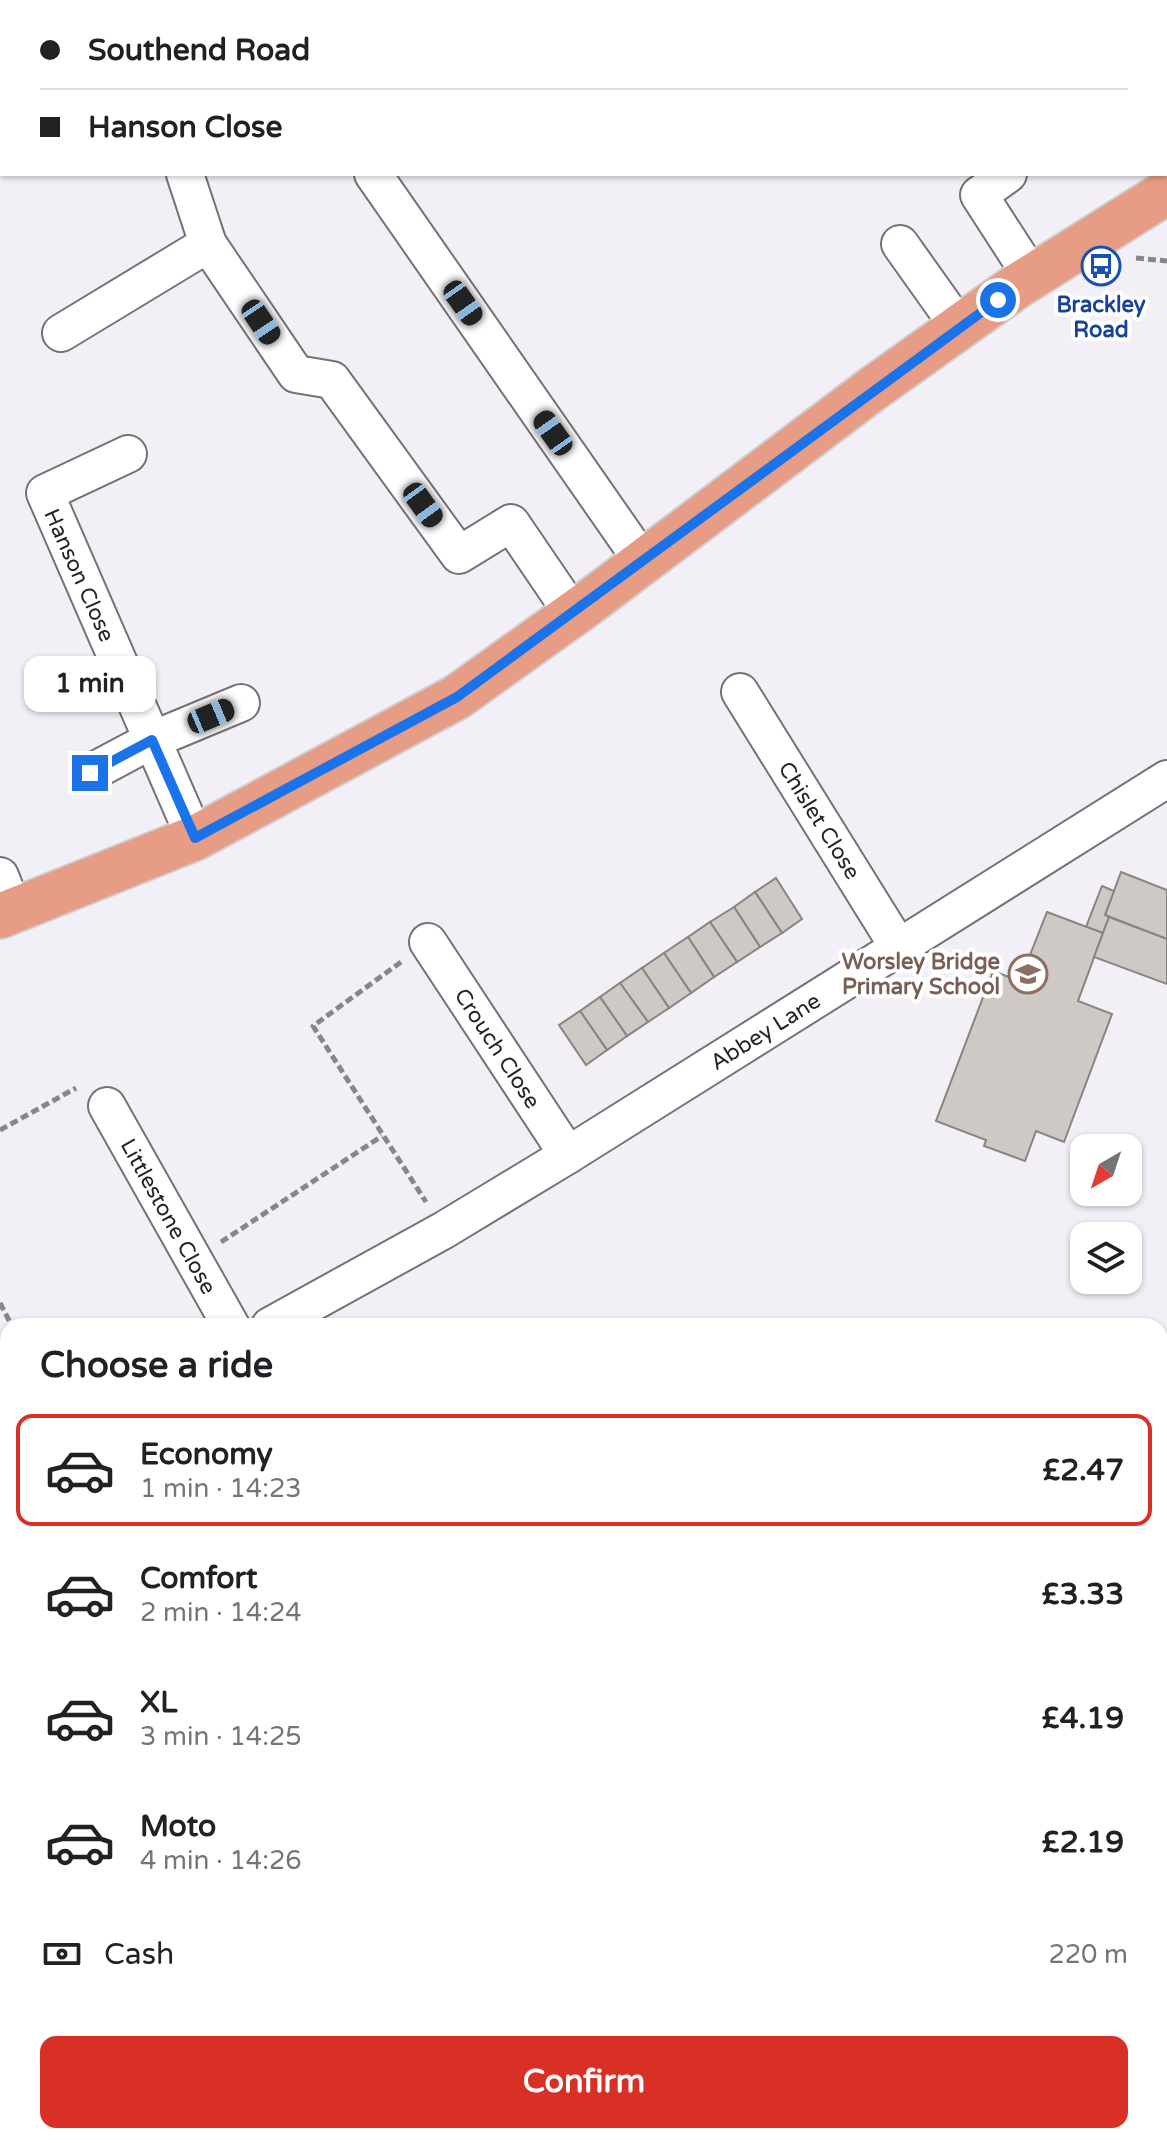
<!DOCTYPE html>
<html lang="en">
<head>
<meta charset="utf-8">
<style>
	:root { --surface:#fff; --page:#f6f6f6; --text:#202124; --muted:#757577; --line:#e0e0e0; --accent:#d93025 }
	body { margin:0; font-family:"Varela Round",sans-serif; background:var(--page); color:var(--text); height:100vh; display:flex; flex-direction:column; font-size:30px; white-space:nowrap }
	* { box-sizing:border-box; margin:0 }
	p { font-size:26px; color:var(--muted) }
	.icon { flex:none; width:44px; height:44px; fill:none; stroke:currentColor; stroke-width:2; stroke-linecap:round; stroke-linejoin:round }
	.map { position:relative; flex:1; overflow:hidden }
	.sheet { position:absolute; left:0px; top:1318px; width:1168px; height:826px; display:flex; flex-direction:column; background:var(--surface); border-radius:24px 24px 0 0; box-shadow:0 2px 6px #0004 }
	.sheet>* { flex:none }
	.banner { position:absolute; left:0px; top:0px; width:1168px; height:176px; box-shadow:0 2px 6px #0004; display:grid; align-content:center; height:176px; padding:0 40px; background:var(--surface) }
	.needle { width:52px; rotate:219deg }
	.tools { position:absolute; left:1070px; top:1134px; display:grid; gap:16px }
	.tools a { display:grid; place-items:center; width:72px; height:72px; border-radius:16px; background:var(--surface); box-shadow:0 2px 6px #0004; font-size:40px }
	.end { position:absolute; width:36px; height:36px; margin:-18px; border:10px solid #1a73e8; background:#fff; box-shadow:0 0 0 4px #fff }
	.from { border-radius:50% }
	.bubble { position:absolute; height:56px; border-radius:16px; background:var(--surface); box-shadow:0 2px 6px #0004; font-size:26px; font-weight:800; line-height:56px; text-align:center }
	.car { position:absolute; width:24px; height:48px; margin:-24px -12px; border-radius:10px; box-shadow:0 0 6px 2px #0007; background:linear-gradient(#222 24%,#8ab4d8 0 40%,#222 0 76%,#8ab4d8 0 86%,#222 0) }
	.banner b { display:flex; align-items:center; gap:28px; height:76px; font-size:30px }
	.banner b+b { border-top:2px solid var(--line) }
	.banner i { width:20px; height:20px; background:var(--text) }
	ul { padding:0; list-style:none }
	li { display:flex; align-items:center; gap:24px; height:112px; margin:0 16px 12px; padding:0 24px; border:4px solid transparent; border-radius:16px }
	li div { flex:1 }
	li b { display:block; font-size:30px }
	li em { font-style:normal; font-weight:800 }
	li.on { border-color:var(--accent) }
	li>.icon { width:72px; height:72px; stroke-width:1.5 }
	h2 { padding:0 40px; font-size:36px; line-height:96px }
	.pay { display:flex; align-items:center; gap:20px; height:88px; padding:0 40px; font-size:30px }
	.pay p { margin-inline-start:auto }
	.action { display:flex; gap:16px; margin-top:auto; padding:16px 40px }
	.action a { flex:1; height:92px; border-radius:16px; background:var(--accent); color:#fff; font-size:32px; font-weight:800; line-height:92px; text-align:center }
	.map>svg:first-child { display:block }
	.green { fill:#d3c8ec }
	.building { fill:#cec9c5; stroke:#888480; stroke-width:2 }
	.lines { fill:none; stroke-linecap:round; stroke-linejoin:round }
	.minor-casing { stroke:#747277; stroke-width:40 }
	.major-casing { stroke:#cfcfcf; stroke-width:48 }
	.path { stroke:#87868a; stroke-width:5; stroke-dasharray:8 4; stroke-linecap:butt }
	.minor { stroke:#fff; stroke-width:36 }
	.major { stroke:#e79d85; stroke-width:44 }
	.route { stroke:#1a73e8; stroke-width:10 }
	.labels { text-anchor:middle; stroke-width:8; stroke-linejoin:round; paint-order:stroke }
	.transit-label { font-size:22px; font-weight:bold; fill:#164399; stroke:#fff }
	.street-label { font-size:22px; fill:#242325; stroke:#fff }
	.education-label { font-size:22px; font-weight:bold; fill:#785e54; stroke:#fff; text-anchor:end }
</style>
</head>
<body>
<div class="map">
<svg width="1167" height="2143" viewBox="0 0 1167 2143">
	<rect width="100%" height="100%" fill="#f2f0f6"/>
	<polygon class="green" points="1160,2090 1167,2101 1167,2143 231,2143 241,2136 1160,2136"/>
	<g class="building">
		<polygon points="1121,872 1167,890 1167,939 1105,915"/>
		<polygon points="776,878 802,919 782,933 755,892"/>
		<polygon points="1102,886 1114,891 1105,915 1109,917 1103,933 1086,927"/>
		<polygon points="755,892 782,933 760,947 734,907"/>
		<polygon points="734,907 760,947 737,962 710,922"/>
		<polygon points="1047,912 1103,933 1078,1001 1112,1014 1064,1142 1036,1131 1025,1161 984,1146 986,1140 936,1121 993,971 1033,986 1041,965 1028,960"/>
		<polygon points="1109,917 1167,939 1167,984 1094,957"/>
		<polygon points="710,922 737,962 714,977 688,937"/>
		<polygon points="688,937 714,977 691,993 664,953"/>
		<polygon points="664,953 691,993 669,1008 642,968"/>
		<polygon points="642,968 669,1008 648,1022 620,983"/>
		<polygon points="620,983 648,1022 627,1036 600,997"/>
		<polygon points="600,997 627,1036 607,1050 580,1011"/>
		<polygon points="580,1011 607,1050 586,1065 559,1025"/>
		<polygon points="1161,1557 1167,1567 1167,1593 1160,1598"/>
		<polygon points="1167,1670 1167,1734 1160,1739 1160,1675"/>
		<polygon points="1164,1882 1167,1887 1167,1954 1160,1959 1160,1885"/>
	</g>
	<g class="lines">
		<defs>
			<g id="minor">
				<polyline points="1164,2 1165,0"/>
				<polyline points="0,118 2,118"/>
				<polyline points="185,174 208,244"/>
				<polyline points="373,174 643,562"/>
				<polyline points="1008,174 979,195 1032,277"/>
				<polyline points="900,244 959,327"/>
				<polyline points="61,333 208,244 296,374 332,380 459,555 511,523 573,614"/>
				<polyline points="128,454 45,493 195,838"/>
				<polyline points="740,692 899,948"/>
				<polyline points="90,773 152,740 241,703"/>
				<polyline points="0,876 13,909"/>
				<polyline points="428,942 568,1155"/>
				<polyline points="107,1106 231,1326"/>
				<polyline points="270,1326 444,1230 568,1155 1167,779"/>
				<polyline points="1160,1445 1167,1441"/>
				<polyline points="0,1463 8,1459"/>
				<polyline points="1160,1530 1167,1540"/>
				<polyline points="0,1652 8,1646"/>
				<polyline points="1160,1787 1167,1788"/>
				<polyline points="1160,1831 1167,1817"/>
				<polyline points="0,2065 8,2081"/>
				<polyline points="36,2136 40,2143"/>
				<polyline points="248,2136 251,2143"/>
				<polyline points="144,2143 154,2136"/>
			</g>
			<polyline id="major" points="0,916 195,838 457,697 587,604 871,390 1017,286 1167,192"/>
		</defs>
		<use href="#minor" class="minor-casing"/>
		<use href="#major" class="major-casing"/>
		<g class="path">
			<polyline points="1136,258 1167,261"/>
			<polyline points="401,962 313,1026 426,1202"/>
			<polyline points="0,1130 76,1088"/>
			<polyline points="221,1242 382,1136"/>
			<polyline points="0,1303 12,1326"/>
			<polyline points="1160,2116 1167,2127"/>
			<polyline points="891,2143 902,2136"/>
		</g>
		<use href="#minor" class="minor"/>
		<use href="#major" class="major"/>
	</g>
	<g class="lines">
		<polyline class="route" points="90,773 152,740 195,838 457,697 998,300"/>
	</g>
	<defs>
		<symbol id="bus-ring" viewBox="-11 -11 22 22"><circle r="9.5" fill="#fff" stroke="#1a4fb4" stroke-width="1.5"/><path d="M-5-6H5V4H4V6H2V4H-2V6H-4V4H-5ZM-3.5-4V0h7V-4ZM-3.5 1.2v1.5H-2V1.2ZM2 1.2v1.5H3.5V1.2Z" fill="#1a4fb4"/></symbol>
		<symbol id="school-ring" viewBox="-11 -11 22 22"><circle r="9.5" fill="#fff" stroke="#8d6e63" stroke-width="1.5"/><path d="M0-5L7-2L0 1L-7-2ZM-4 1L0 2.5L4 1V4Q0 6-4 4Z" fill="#8d6e63"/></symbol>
	</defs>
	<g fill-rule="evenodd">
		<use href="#bus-ring" x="1079" y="244" width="44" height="44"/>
		<use href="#school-ring" x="1006" y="952" width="44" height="44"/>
	</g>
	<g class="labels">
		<g class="transit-label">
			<text x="1101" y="312">Brackley<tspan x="1101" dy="25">Road</tspan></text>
		</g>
		<g class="street-label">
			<text transform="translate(80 575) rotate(66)" y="8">Hanson Close</text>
			<text transform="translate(820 820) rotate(58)" y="8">Chislet Close</text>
			<text transform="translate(765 1031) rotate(-32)" y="8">Abbey Lane</text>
			<text transform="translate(498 1048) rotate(57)" y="8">Crouch Close</text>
			<text transform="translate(169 1216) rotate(61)" y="8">Littlestone Close</text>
		</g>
		<g class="education-label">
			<text x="1000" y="969">Worsley Bridge<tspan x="1000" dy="25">Primary School</tspan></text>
		</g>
	</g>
</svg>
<div class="tools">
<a><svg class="needle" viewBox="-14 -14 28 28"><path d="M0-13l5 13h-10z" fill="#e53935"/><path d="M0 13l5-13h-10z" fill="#757577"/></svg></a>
<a><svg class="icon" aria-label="layers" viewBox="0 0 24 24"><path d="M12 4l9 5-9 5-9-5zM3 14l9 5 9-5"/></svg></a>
</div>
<i class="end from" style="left:998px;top:300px"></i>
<i class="end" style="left:90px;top:773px"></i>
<div class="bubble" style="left:24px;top:656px;width:132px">1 min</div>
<i class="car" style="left:463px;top:303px;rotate:145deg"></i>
<i class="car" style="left:261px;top:322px;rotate:146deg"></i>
<i class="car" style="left:553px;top:433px;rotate:325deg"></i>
<i class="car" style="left:423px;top:505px;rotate:144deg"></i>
<i class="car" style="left:211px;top:716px;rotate:67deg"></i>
<div class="banner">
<b><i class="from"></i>Southend Road</b>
<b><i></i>Hanson Close</b>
</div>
<section class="sheet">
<h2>Choose a ride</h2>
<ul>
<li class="on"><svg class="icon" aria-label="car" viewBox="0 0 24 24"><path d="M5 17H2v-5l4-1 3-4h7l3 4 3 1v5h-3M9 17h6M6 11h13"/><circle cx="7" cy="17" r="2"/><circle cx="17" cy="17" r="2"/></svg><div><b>Economy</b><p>1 min · 14:23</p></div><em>£2.47</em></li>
<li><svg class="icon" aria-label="car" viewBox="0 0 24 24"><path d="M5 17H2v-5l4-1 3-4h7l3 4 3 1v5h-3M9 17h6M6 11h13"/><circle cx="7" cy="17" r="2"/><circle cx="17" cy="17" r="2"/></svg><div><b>Comfort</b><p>2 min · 14:24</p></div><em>£3.33</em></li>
<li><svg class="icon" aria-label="car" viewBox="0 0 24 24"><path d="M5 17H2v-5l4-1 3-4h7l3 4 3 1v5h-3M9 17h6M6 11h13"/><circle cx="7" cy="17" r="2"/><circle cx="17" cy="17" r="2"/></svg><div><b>XL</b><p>3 min · 14:25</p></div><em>£4.19</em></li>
<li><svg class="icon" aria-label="car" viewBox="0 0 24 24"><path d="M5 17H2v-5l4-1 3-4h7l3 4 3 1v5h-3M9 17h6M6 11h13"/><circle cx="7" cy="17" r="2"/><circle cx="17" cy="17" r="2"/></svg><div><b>Moto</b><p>4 min · 14:26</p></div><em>£2.19</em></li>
</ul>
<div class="pay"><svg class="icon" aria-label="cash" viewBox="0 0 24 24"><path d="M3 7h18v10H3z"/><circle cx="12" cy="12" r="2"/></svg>Cash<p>220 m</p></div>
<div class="action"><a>Confirm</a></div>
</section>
</div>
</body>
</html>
